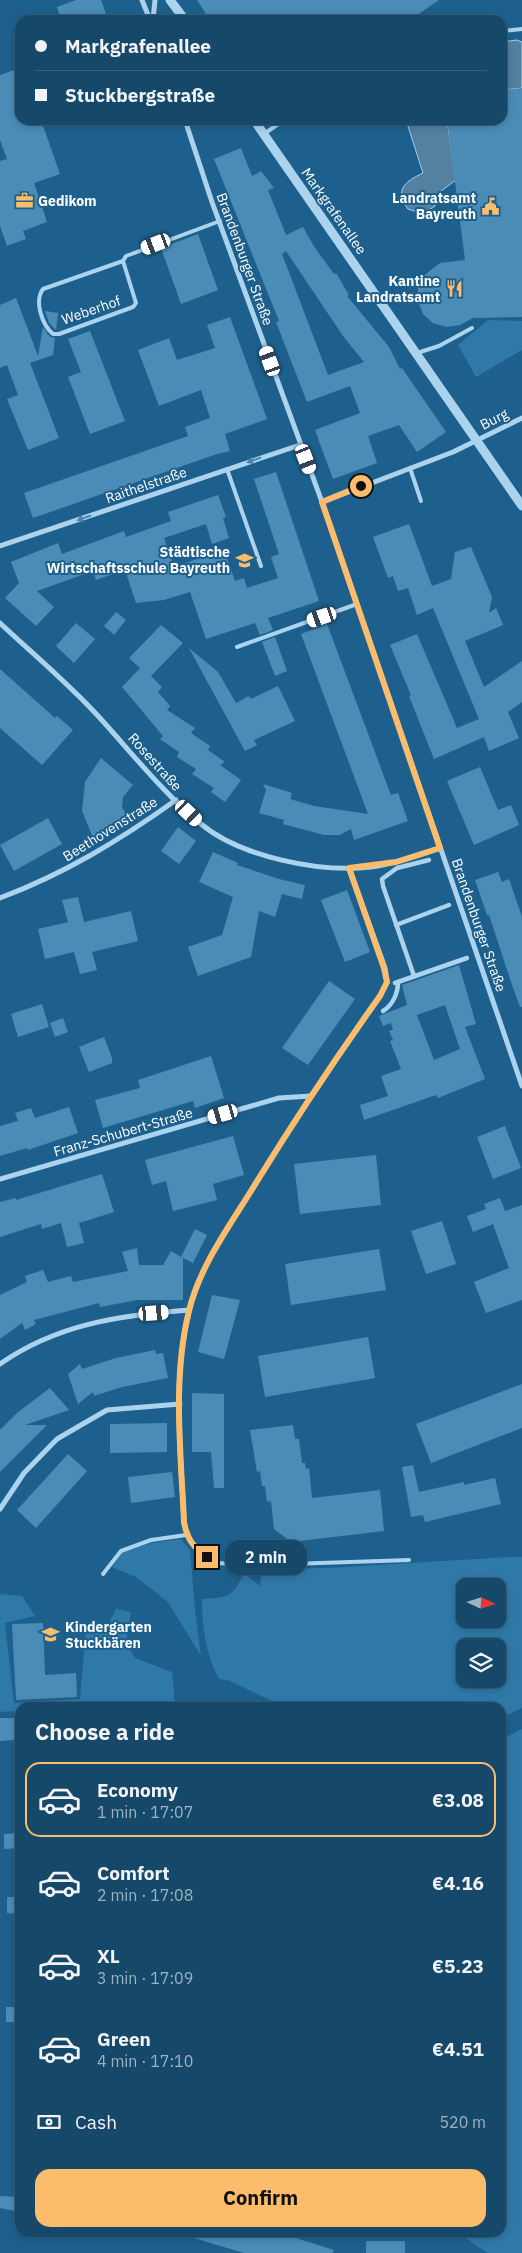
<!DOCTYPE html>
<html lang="en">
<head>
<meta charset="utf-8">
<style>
	:root { --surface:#16486a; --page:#1f4f70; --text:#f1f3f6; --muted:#9eb2c1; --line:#35607e; --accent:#fbbc6c }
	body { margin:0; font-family:"IBM Plex Sans",sans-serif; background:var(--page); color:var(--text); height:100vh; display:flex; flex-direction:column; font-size:19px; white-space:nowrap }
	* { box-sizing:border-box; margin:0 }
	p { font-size:16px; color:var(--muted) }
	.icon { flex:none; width:28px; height:28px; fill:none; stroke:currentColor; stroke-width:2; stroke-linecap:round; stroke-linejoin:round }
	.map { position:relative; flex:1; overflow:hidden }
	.drawer { position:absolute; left:15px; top:1702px; width:491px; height:535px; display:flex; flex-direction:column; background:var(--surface); border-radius:15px; box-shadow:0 2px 8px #0003,0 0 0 1px var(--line) }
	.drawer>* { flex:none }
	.hud { position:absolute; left:15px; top:15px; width:492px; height:110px; border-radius:15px; box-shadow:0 2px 8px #0003,0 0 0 1px var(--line); display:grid; align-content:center; height:110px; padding:0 20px; background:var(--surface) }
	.needle { width:32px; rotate:94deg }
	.fabs { position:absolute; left:456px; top:1578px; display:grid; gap:10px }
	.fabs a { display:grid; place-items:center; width:50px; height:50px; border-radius:10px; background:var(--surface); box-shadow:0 2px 8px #0003,0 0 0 1px var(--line); font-size:25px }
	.end { position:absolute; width:22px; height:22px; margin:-11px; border:6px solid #fbbc6c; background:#111; box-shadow:0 0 0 2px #111 }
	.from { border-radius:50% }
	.bubble { position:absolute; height:35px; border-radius:15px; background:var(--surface); box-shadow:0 2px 8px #0003,0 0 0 1px var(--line); font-size:16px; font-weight:700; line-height:35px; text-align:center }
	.car { position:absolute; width:15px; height:30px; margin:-15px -8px; border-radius:6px; box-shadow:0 0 4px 1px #0007; background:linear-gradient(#fff 24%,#345 0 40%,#fff 0 76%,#345 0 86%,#fff 0) }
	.hud b { display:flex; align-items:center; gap:18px; height:48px; font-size:19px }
	.hud b+b { border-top:1px solid var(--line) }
	.hud i { width:12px; height:12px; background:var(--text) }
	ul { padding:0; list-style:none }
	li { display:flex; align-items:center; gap:15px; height:75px; margin:0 10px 8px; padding:0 10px; border:2px solid transparent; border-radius:15px }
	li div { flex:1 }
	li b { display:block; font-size:19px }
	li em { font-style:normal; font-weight:700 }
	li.active { border-color:var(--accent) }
	li>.icon { width:45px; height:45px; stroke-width:1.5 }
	h2 { padding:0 20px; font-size:22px; line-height:60px }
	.pay { display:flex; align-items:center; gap:12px; height:55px; padding:0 20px; font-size:19px }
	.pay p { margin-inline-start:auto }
	.cta { display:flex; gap:10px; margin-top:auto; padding:10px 20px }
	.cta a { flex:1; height:58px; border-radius:15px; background:var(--accent); color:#111; font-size:20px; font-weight:700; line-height:58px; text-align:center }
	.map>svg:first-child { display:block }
	.green { fill:#2f79a9; fill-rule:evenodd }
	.water { fill:#5481a0; stroke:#a0d0ee }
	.building { fill:#4b8cb7; fill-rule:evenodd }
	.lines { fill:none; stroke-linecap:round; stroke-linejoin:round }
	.service { stroke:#acd3ed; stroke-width:4 }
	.pedestrian { stroke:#acd3ed; stroke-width:4.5 }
	.minor { stroke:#acd3ed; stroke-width:5 }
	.tertiary { stroke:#acd3ed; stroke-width:9 }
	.oneway { fill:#4982aa }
	.route { stroke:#fbbc6c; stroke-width:6 }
	.labels { text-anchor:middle; stroke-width:4; stroke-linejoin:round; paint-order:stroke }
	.poi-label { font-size:14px; font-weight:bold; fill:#fff; stroke:#1e608d; text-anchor:end }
	.street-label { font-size:14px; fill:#fff; stroke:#1e608d }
</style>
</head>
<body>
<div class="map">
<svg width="522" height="2253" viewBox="0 0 522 2253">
	<rect width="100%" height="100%" fill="#1e608d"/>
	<g class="green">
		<polygon points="488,320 522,321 522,350 476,377 458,345"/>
		<polygon points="181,1539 190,1550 195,1610 201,1656 168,1602 136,1577 112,1567 122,1553 151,1543"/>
		<path d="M509,1557H522V1708L501,1718V1708L284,1707L228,1680L219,1679C206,1656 202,1626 202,1599C229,1597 232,1598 244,1573L260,1586L262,1569L327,1568ZM465,1586H498V1619H465ZM498,1646V1679H465V1646Z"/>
		<polygon points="0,1594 22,1596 35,1616 5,1623 14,1703 80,1699 86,1630 97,1627 104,1633 116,1609 131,1612 126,1642 135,1658 172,1672 175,1707 20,1708 20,1724 13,1711 0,1712"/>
		<polygon points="522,1729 522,2253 488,2253 457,2233 501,2232 501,1740"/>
	</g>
	<g class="water">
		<polygon points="517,40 522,42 522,88 503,90 502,42"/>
		<path d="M406,120H447L456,180L437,194L435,206C426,213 418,213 408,209C393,190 406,181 423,173Z"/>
	</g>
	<g class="building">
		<polygon points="76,0 101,0 108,20 61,20 57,7"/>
		<polygon points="197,0 439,0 410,20 210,20"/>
		<polygon points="20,68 20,120 41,120 60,174 34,183 47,222 23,231 26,239 7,246 0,226 0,161 7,159 0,140 0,75"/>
		<polygon points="522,88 522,317 473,318 460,325 447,327 433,323 423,314 418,301 418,288 422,277 440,263 465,260 447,120 502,120 502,90"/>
		<path d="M241,148L252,176L261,171L274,188L268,190L286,235L303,227L315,248L334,274L336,273L349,295L347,296L389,347L400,369L402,368L446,432L417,452L399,425L368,436L377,463L333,479L315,430L360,413L350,386L307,402L276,322L279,321L214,159ZM286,251L343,336L364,362L328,375L282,254Z"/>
		<polygon points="198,234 218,290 181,304 161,248"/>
		<polygon points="16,298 38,356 43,327 50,337 55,338 53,355 30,363 59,438 28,450 7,399 18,395 7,365 0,368 0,305"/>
		<polygon points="45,311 58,313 56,330 49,323"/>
		<polygon points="230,317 267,419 225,434 230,451 217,454 33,518 24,493 188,436 185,427 210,418 201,390 159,406 138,350 169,338 177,360 215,348 207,325"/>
		<polygon points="90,331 125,421 90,434 68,377 81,372 68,339"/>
		<polygon points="276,472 319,601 268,618 273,630 260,635 255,623 206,639 190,592 164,600 136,603 125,570 96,580 93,571 37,591 54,607 36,626 5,598 19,583 11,562 58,543 62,554 124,531 126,537 171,521 168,512 218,495 226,517 223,518 229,538 212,544 206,524 164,538 174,567 224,550 235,581 244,578 247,588 278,578 271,557 279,554 254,479"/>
		<polygon points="409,524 432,586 451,579 455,552 471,547 492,597 489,613 496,608 503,625 465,641 484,687 522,661 522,702 508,712 519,738 489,751 484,737 434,759 409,696 411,695 390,645 417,634 457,728 479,719 433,608 417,615 408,588 398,591 393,576 388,578 373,537"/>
		<polygon points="116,612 126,620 114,635 104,626"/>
		<polygon points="76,623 95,639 74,663 56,646"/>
		<polygon points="327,624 391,795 398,793 408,821 354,840 351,829 340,835 324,835 283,824 284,820 259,813 266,790 263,784 292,793 290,799 314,806 368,814 301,634"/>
		<polygon points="161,625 183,643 151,676 162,687 158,692 170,706 167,710 195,728 191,733 210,746 208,750 225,762 220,765 241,780 225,802 211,792 214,788 192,774 196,769 177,757 179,752 160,739 163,736 122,687 140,668 129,658"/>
		<polygon points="275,637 287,671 275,676 262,642"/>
		<polygon points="189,648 218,672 236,703 249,696 251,699 278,686 295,721 254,740 257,745 245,751"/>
		<polygon points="0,669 55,718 57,716 73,730 42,765 0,728"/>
		<polygon points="101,758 133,785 123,797 122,808 130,818 94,840 82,811 85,782"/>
		<polygon points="480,767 498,810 511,805 519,825 474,845 447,781"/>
		<polygon points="48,818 62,844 14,871 0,845"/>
		<polygon points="178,827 196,841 179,864 161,851"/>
		<polygon points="213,852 238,863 237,865 279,879 305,885 302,899 282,894 275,917 259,911 251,957 198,976 188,947 222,935 233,897 199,882"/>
		<polygon points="498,872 502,882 509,879 522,917 522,1007 520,1007 511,982 489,915 487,915 475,880"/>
		<polygon points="347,890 370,952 345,962 321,900"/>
		<polygon points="78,897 84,922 131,911 138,941 92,952 97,970 80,974 74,952 45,959 38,929 68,922 62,900"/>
		<path d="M459,965L476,1024L465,1027L485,1079L438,1098L436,1095L364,1120L360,1105L388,1096L381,1076L401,1069L390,1041L393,1040L389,1031L393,1030L391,1023L383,1026L379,1016L407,1005L402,985ZM445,1005L460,1049L434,1060L417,1015Z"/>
		<polygon points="329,981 355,999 308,1065 282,1048"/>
		<polygon points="42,1004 49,1027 18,1037 11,1014"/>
		<polygon points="63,1018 68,1032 55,1037 50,1023"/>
		<polygon points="104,1037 112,1058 112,1063 89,1072 79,1047"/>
		<polygon points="211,1056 224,1098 195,1108 193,1101 103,1128 95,1100 140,1088 138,1080"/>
		<polygon points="69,1107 78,1133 28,1150 27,1148 0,1156 0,1126 18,1121 15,1113 31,1108 35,1118"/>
		<polygon points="505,1126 521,1168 493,1179 477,1137"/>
		<polygon points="233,1136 244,1175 213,1184 217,1200 173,1211 166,1181 152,1185 145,1160"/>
		<polygon points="376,1155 381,1205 300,1214 294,1164"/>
		<polygon points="102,1174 114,1212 79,1223 84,1243 67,1247 61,1223 42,1229 41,1224 0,1237 0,1202 16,1198 16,1200"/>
		<polygon points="500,1198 505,1211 522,1205 522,1300 486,1313 474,1282 509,1268 493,1224 473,1232 467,1216 486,1209 484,1204"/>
		<polygon points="442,1221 456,1264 426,1274 411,1231"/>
		<polygon points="195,1229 207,1235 193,1263 181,1257"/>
		<polygon points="137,1248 139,1265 163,1265 171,1251 183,1258 183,1300 137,1300 100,1307 99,1303 34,1320 36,1324 25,1330 22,1323 0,1339 0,1295 27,1282 25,1276 43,1270 48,1282 71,1276 73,1282 128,1271 122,1252"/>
		<polygon points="379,1249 386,1290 291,1305 285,1264"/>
		<polygon points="212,1295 240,1300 224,1359 198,1352"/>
		<polygon points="368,1337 375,1378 265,1397 258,1356"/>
		<polygon points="155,1350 156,1354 163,1353 168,1378 122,1387 94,1396 93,1392 78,1404 68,1374 80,1364 82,1369 116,1358"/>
		<polygon points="522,1384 522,1428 431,1463 416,1424"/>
		<polygon points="50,1388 69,1410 25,1425 47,1425 0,1472 0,1430 18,1412"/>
		<polygon points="192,1393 224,1394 224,1488 214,1488 211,1452 192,1452"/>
		<polygon points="167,1423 167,1452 110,1453 110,1424"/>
		<polygon points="293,1425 295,1439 299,1439 302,1463 305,1463 306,1469 309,1468 312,1498 380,1490 384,1531 291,1542 274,1529 271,1501 267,1502 265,1486 262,1486 260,1471 257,1472 250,1430"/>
		<polygon points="68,1454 87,1471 36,1528 17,1510"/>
		<polygon points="413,1465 419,1492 464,1482 464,1485 495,1478 501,1504 425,1522 423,1515 411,1517 402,1467"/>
		<polygon points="172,1472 175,1497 131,1503 128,1477"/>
		<polygon points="43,1623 45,1675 76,1673 77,1697 16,1700 12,1624"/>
		<polygon points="0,1718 14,1718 14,1740 0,1741"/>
		<polygon points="20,1833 20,1848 4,1849 4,1834"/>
		<polygon points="7,1897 20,1897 20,1914 7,1913"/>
		<rect x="6" y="2007" width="14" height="15"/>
		<polygon points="0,2196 20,2197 20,2212 0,2208"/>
		<polygon points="187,2232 277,2232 334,2250 333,2253 244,2253 187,2236"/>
		<rect x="366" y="2241" width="39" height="12"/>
	</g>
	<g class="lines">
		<g class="service">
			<polyline points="502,31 522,29"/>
			<polyline points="264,134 284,120"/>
			<path d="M123,261L136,303L133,307L59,334H53C42,325 34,301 43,289L123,261L126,256L220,221"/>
			<polyline points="417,353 439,346 472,328"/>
			<polyline points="410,468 421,501"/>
			<polyline points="227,469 261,566"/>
			<polyline points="237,647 357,604"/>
			<polyline points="215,1563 261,1565 409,1560"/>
			<polyline points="103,1574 121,1551 151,1540 186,1535"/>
		</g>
		<g class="pedestrian">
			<polyline points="396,925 449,905"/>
			<polyline points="414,976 383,886 382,879 397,868 429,860"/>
			<polyline points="395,983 467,958"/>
			<path d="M383,1011C393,1005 398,993 398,982"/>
		</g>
		<g class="minor">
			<polyline points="142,0 150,20"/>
			<polyline points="153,20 155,0"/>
			<polyline points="185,120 212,202 322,502 522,1086"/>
			<polyline points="322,502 453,452 522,418"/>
			<polyline points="0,546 300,445"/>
			<path d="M0,623C33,654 68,683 99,717C132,753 163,793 201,824C241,857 320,873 371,867C395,864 418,856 440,848"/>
			<path d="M0,898C64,874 120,840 176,800"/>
			<polyline points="0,1179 279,1098 311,1096"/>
			<path d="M0,1364C57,1324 121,1315 189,1310"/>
			<polyline points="0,1509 24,1473 57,1439 81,1425 107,1410 180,1404"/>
			<path d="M215,1563C198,1550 188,1544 184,1522C181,1453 172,1379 189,1311C199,1268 228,1228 251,1191C292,1124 335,1059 380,996L387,982L385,968L349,868"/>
		</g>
		<g class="tertiary">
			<polyline points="170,0 185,20"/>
			<polyline points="254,120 522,506"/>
		</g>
	</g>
	<defs><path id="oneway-solid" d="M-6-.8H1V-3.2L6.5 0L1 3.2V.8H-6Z" transform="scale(1.25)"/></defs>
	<g class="oneway">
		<use href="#oneway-solid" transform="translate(254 460) rotate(161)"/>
		<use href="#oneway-solid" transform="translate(84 518) rotate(161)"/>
	</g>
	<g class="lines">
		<path class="route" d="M207,1557C193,1547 187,1539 184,1522C181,1453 172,1379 189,1311C199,1268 228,1228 251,1191C292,1124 335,1059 380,996L387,982L384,968L349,868L396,862L440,848L322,502L361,486"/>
	</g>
	<defs>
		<symbol id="office-bare" viewBox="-9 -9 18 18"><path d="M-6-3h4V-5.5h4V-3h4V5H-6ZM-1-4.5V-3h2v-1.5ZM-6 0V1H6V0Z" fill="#fbbc6c" stroke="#1e608d" stroke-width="2.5" paint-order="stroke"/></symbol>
		<symbol id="civic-bare" viewBox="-9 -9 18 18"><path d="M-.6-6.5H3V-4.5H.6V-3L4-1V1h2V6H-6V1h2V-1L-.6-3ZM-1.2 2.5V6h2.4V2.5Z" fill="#fbbc6c" stroke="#1e608d" stroke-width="2.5" paint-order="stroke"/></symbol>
		<symbol id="restaurant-bare" viewBox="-9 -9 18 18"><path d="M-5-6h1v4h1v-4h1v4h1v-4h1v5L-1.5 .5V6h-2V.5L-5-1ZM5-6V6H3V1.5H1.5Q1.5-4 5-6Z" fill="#fbbc6c" stroke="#1e608d" stroke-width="2.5" paint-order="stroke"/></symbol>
		<symbol id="school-bare" viewBox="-9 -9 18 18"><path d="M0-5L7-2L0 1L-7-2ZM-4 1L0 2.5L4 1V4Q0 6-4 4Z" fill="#fbbc6c" stroke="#1e608d" stroke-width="2.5" paint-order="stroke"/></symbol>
	</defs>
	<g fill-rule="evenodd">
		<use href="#office-bare" x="12" y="188" width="25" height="25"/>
		<use href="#civic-bare" x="478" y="194" width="25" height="25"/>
		<use href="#restaurant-bare" x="442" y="276" width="25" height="25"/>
		<use href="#school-bare" x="232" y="548" width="25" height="25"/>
		<use href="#school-bare" x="38" y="1622" width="25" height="25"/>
	</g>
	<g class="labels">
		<g class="poi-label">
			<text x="476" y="203">Landratsamt<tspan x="476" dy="16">Bayreuth</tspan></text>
			<text x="38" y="206" text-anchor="start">Gedikom</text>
			<text x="440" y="286">Kantine<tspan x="440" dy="16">Landratsamt</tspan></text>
			<text x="230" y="557">Städtische<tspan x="230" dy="16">Wirtschaftsschule Bayreuth</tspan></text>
			<text x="65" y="1632" text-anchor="start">Kindergarten<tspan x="65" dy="16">Stuckbären</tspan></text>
		</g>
		<g class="street-label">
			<text transform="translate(334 211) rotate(55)" y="5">Markgrafenallee</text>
			<text transform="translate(245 259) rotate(70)" y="5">Brandenburger Straße</text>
			<text transform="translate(91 310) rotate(-19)" y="5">Weberhof</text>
			<text transform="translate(494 419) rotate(-27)" y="5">Burg</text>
			<text transform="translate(146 485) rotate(-19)" y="5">Raithelstraße</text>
			<text transform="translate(155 762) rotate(48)" y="5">Rosestraße</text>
			<text transform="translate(110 829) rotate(-32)" y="5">Beethovenstraße</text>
			<text transform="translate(479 925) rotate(71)" y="5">Brandenburger Straße</text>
			<text transform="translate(123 1132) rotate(-16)" y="5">Franz-Schubert-Straße</text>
		</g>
	</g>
</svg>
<div class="fabs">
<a><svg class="needle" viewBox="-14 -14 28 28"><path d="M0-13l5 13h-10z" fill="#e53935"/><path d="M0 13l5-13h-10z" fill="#9eb2c1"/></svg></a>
<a><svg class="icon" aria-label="layers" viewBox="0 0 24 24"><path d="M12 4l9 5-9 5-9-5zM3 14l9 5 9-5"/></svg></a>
</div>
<i class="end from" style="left:361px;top:486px"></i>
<i class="end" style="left:207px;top:1557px"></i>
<div class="bubble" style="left:225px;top:1540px;width:82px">2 min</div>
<i class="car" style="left:156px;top:244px;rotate:249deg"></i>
<i class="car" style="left:270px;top:361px;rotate:340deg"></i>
<i class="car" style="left:306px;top:459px;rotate:159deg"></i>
<i class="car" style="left:322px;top:617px;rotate:251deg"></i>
<i class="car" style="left:189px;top:813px;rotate:133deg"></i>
<i class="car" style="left:223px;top:1114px;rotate:254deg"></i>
<i class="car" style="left:154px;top:1313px;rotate:86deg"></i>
<div class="hud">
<b><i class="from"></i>Markgrafenallee</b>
<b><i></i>Stuckbergstraße</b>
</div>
<section class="drawer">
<h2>Choose a ride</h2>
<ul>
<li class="active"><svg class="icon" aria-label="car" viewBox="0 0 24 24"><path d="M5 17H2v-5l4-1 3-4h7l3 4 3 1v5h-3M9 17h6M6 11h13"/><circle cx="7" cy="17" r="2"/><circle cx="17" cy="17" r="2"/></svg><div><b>Economy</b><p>1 min · 17:07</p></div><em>€3.08</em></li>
<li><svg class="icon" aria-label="car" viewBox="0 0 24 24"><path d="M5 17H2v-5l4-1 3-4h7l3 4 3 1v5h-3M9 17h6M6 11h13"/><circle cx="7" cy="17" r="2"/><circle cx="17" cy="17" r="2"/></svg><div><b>Comfort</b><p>2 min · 17:08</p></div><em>€4.16</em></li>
<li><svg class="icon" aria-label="car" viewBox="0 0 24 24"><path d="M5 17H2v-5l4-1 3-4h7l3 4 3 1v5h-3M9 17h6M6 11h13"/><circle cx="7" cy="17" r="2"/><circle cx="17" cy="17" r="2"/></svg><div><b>XL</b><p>3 min · 17:09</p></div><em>€5.23</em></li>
<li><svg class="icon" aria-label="car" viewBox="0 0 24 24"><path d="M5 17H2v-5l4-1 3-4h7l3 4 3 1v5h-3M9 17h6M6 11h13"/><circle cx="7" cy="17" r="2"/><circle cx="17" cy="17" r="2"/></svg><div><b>Green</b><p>4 min · 17:10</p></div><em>€4.51</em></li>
</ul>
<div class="pay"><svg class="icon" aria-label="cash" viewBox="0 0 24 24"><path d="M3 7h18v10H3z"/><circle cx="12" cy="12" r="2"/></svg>Cash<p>520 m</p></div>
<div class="cta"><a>Confirm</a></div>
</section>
</div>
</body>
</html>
